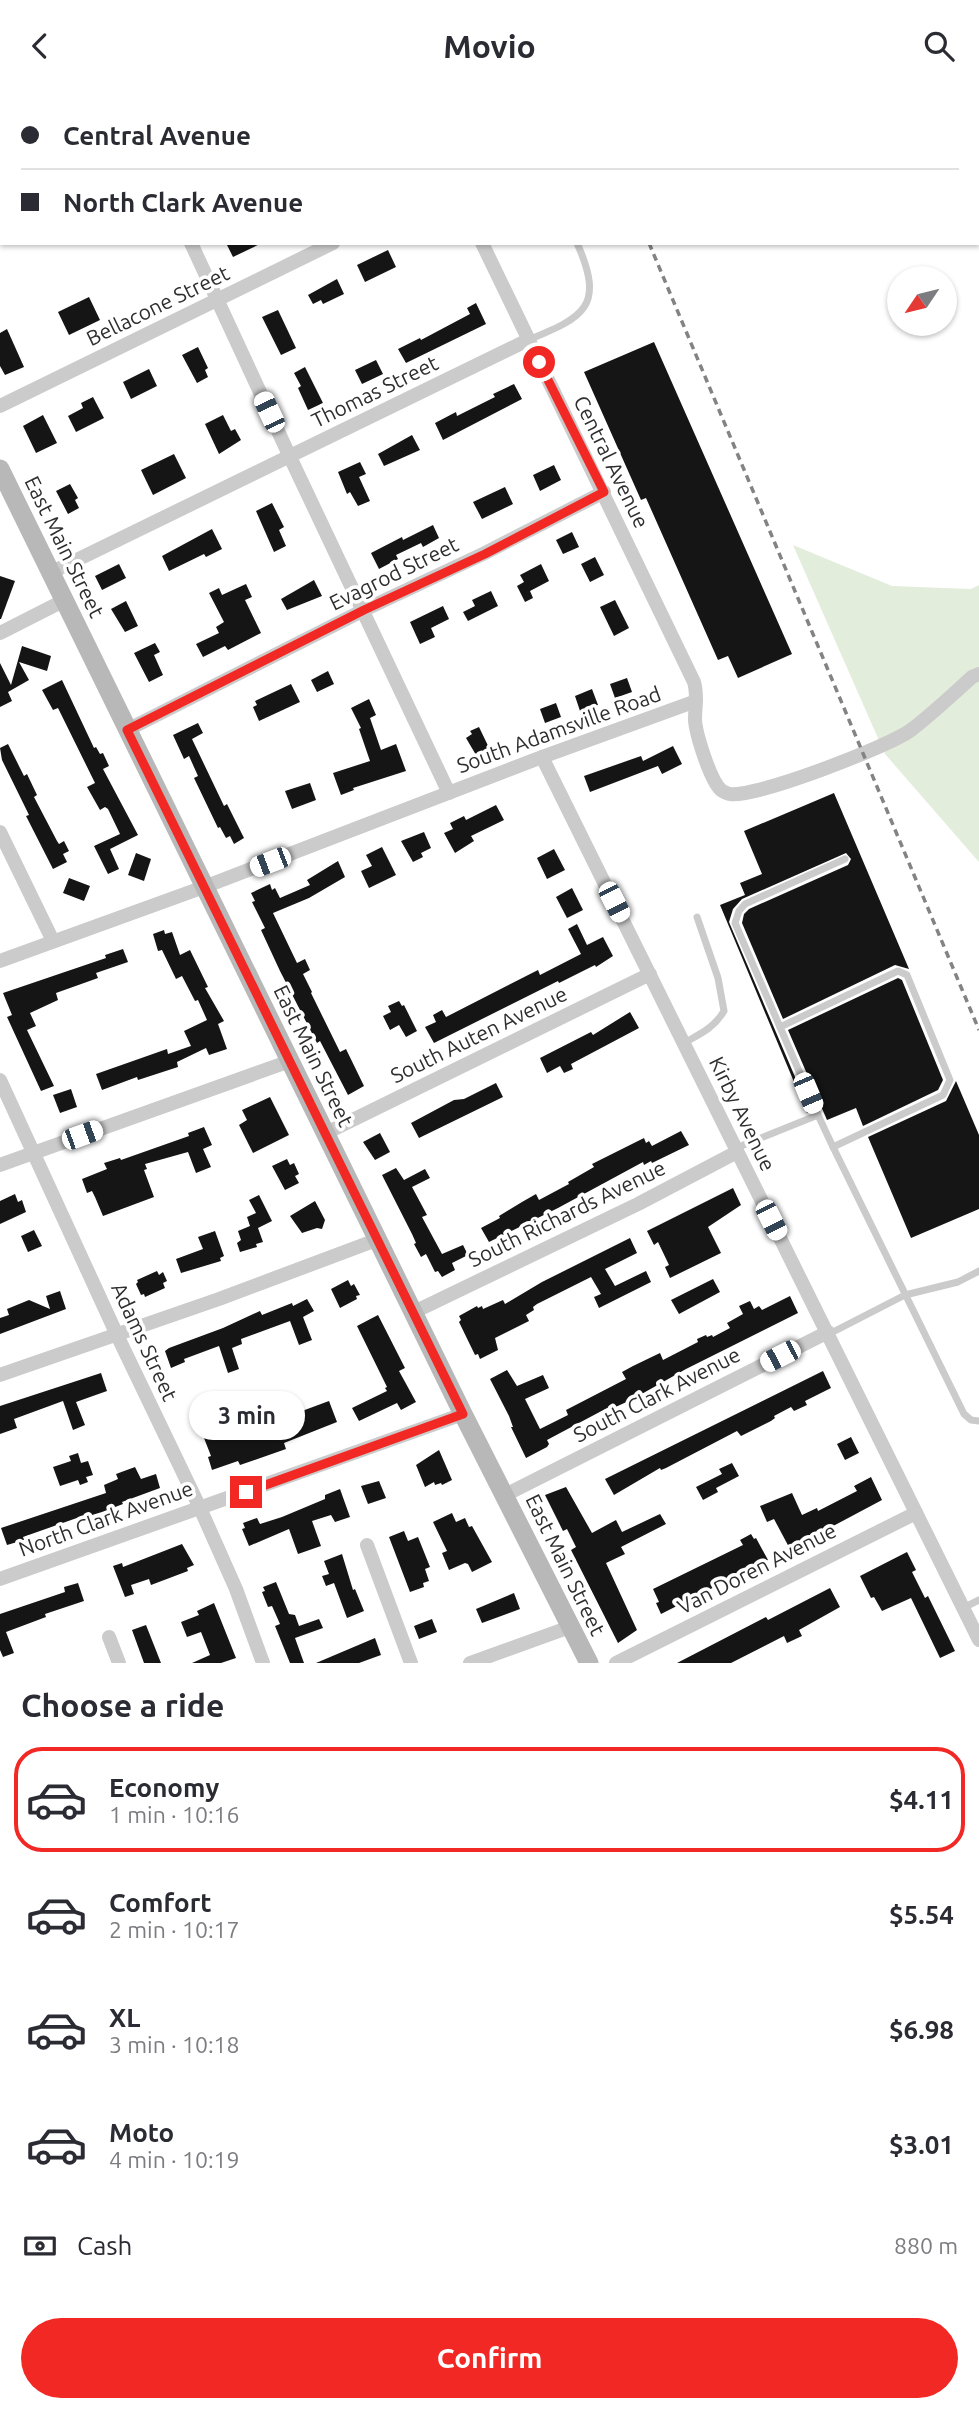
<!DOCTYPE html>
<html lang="en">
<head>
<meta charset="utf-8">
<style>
	:root { --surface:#fff; --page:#f7f7f7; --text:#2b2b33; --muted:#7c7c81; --line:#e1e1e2; --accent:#f22824 }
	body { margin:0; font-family:Ubuntu,sans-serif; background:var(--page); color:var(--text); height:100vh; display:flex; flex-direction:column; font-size:26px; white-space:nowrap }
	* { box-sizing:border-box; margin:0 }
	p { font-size:23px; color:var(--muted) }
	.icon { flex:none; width:38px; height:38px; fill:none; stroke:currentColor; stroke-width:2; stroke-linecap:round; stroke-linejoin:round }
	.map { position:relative; height:1572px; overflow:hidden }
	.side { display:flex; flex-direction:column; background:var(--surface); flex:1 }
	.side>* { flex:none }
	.banner { position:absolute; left:0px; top:0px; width:980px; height:154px; box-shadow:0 2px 5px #0004; display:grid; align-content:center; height:154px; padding:0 21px; background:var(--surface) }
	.needle { width:46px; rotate:235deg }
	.buttons { position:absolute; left:887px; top:175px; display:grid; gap:14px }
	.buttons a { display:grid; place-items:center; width:70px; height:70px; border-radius:50%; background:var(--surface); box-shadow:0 2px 5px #0004; font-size:35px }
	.end { position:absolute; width:32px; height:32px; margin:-16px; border:9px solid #f22824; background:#fff; box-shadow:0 0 0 4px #fff }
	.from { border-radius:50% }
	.bubble { position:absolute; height:49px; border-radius:24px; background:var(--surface); box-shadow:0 2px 5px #0004; font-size:23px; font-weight:600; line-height:49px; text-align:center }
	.car { position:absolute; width:21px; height:42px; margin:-21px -10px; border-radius:9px; box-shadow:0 0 5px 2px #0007; background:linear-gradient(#fff 24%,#345 0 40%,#fff 0 76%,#345 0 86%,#fff 0) }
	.banner b { display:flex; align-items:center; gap:24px; height:66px; font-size:26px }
	.banner b+b { border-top:2px solid var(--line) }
	.banner i { width:18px; height:18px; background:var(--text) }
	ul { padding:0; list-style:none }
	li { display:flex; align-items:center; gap:21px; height:105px; margin:0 14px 10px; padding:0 7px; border:4px solid transparent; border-radius:28px }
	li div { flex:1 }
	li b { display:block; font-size:26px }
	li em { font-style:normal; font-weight:600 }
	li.selected { border-color:var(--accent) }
	li>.icon { width:63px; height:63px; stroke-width:1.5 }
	h2 { padding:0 21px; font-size:32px; line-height:84px }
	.pay { display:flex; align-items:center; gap:18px; height:77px; padding:0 21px; font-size:26px }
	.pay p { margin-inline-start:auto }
	.button { display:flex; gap:14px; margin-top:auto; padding:14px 21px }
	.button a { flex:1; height:80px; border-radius:42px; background:var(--accent); color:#fff; font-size:28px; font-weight:600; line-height:80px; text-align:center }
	header { display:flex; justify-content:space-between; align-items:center; height:91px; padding:0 21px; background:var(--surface); font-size:32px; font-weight:600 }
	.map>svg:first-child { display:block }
	.green { fill:#e3eddb }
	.building { fill:#151515 }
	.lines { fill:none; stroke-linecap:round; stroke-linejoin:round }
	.lane { stroke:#cbcbcb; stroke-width:7 }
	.street { stroke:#cbcbcb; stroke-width:14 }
	.secondary { stroke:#b8b8b8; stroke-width:19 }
	.rail { stroke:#838383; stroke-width:3.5; stroke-dasharray:7 5; stroke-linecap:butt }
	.route { stroke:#f22824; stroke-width:9 }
	.labels { text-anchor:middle; stroke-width:7; stroke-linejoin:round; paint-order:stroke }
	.street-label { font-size:21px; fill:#2e2e2e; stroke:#fff }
</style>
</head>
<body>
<header><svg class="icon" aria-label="back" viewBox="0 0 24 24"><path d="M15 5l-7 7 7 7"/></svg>Movio<svg class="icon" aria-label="search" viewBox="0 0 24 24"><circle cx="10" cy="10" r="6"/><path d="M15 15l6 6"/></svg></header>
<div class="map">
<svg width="979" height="1572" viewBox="0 0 979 1572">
	<rect width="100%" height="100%" fill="#fff"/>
	<polygon class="green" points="793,454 892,495 971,498 979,494 979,771 885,663"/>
	<g class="building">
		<polygon points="226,152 262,152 233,166"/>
		<polygon points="388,159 396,176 365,191 357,174"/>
		<polygon points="337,188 344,203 323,213 321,209 313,213 308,204"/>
		<polygon points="89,206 100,229 69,244 58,221"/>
		<polygon points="476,212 486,233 406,272 398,258 420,247 421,249 470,223 467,217"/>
		<polygon points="278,219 296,257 281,264 262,226"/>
		<polygon points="7,238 24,276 5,284 0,275 0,242"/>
		<polygon points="654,251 792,563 738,587 728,565 718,569 646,407 641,409 584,281"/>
		<polygon points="198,256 208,277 205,279 208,286 197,292 182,264"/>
		<polygon points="376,269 383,283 362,293 355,279"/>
		<polygon points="305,276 323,312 308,319 298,297 301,295 294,282"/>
		<polygon points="149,278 157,295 131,308 123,291"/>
		<polygon points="514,293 522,308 443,349 435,332 456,321 457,325 495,306 493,303"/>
		<polygon points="93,306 104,327 76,341 68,325 83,317 81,312"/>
		<polygon points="43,324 57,352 36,362 23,335"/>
		<polygon points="223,324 231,340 235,338 241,349 219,363 205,333"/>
		<polygon points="412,344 420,359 384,375 378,363"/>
		<polygon points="174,363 186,387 153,404 141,379"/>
		<polygon points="360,371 366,383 359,386 370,410 358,415 350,401 347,403 338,381"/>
		<polygon points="554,374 561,389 540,400 533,384"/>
		<polygon points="70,393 78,407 75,409 79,417 68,423 56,400"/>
		<polygon points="505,396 513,413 482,428 473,411"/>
		<polygon points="272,412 284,436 279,439 286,455 274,461 256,420"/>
		<polygon points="433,434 439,447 423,456 421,452 396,464 398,468 379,478 371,462 402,446 403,449"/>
		<polygon points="212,438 222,458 206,466 204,463 169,480 162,465"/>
		<polygon points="572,441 579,456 563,463 556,449"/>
		<polygon points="595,466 604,484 590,491 581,473"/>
		<polygon points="119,473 126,487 102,499 95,485"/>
		<polygon points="541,473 549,490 530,500 533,507 525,511 517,495 524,491 520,484"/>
		<polygon points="0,485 15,490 1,528 0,528"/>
		<polygon points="314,489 322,505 287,519 281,508"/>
		<polygon points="246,493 252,506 245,509 261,542 228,559 225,555 203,566 196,553 219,542 216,536 224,531 209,502 219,497 222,504"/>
		<polygon points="491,500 498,515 468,530 463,521 475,515 472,509"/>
		<polygon points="615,509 629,537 614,545 600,516"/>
		<polygon points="126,510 138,535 125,541 111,518"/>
		<polygon points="443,515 449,528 431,537 435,546 420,553 410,531"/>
		<polygon points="155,552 160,561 154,564 163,584 149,591 134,562"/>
		<polygon points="22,555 51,565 47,580 19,571 29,589 8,601 12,610 0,616 0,572 11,594"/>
		<polygon points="328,580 334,593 317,601 311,589"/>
		<polygon points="627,587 632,601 615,607 610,593"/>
		<polygon points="62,589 94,657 96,656 100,663 103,662 109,675 103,678 138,744 110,758 119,778 108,783 94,755 120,743 108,718 105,716 100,719 87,696 95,692 58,617 53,619 42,599"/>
		<polygon points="291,593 300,611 259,630 253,616 257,614 255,610"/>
		<polygon points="592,598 598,614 580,620 575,605"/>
		<polygon points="369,608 376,624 370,627 381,659 396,653 406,680 353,697 354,699 341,704 333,682 370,670 359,638 361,637 351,617"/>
		<polygon points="556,612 561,626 545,632 540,618"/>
		<polygon points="198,632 203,642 192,648 224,715 227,713 244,747 234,753 230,745 226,747 220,736 218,737 194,687 198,685 189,665 184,668 173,644"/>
		<polygon points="479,636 492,663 485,667 481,661 476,664 466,647 472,643 470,640"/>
		<polygon points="8,653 24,685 27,683 37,704 34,706 57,750 59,753 64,750 69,760 63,763 67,771 53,778 26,725 29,724 2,669 0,657"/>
		<polygon points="673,655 682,673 662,683 658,675 590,701 584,685 641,665 643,670"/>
		<polygon points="310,692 316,709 292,718 285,700"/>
		<polygon points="834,702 909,878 895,874 783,928 742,832 744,823 749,818 848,774 851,768 846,762 742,808 733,818 729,831 810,1021 807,1022 720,814 745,804 740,792 762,783 744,740"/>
		<polygon points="496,714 504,729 471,745 474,750 455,762 444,742 453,738 450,732 464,725 466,729"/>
		<polygon points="424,741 431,757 421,762 423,766 413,771 401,750"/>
		<polygon points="382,756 396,784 369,797 361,780 372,775 366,764"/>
		<polygon points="554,758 565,779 547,788 537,767"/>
		<polygon points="136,762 151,768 144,790 128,784"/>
		<polygon points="338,770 345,786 309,807 273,822 297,872 305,868 310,879 303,883 312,901 311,902 340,961 346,958 364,995 348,1004 320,950 317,952 280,880 261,839 265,837 252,811 255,810 251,802 270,793 272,799 275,797 280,807 310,794 307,789"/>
		<polygon points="69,787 90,795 84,810 63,802"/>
		<polygon points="572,797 583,819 567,827 556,806"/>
		<polygon points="577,833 587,854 603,846 613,865 596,876 595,874 559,892 558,890 434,952 425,936 436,931 433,924 442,919 446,926 538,879 540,884 581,863 568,838"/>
		<polygon points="164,839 165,843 172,841 180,864 190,859 208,896 205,897 224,930 218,933 227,958 209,964 206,957 177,971 178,976 138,989 137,986 102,999 96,983 167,958 168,963 191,955 184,940 207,929 198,909 195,910 182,885 176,888 162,859 158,860 153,843"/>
		<polygon points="123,858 128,871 96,882 98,887 56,902 58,909 30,922 36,935 27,939 54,995 41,1000 7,926 12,924 3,902 106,867 105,864"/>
		<polygon points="898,887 902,889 943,989 938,999 863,1035 856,1017 827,1029 788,939"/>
		<polygon points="399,910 402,915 404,914 417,940 406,946 399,934 390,939 383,925 391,921 388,915"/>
		<polygon points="630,921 639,937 571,973 573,978 564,982 560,975 547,982 540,967 591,941 593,944"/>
		<polygon points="956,990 979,1044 979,1118 911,1147 868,1046 946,1010"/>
		<polygon points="496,992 503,1006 419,1047 411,1032 454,1009 464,1008"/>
		<polygon points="71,998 77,1016 60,1022 53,1004"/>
		<polygon points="270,1006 289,1044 253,1062 239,1034 247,1029 242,1019"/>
		<polygon points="204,1036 212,1054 203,1058 211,1076 196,1082 188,1061 145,1073 147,1078 144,1079 154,1106 103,1125 95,1106 92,1100 87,1102 82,1088 107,1078 104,1072 120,1067 121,1069 189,1045 188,1042"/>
		<polygon points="681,1040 689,1054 652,1072 651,1070 644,1074 643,1071 558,1117 489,1151 481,1137 500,1127 499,1125 522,1111 536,1103 539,1109 569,1093 568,1091 594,1076 592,1073 644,1047 646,1052 649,1050 652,1055"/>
		<polygon points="380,1042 390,1061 375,1069 363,1051"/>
		<polygon points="287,1068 290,1074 294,1072 299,1083 295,1085 299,1092 285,1099 272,1075"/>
		<polygon points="396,1077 404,1089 425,1078 430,1087 412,1096 427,1124 422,1126 442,1163 463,1154 468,1164 452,1172 455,1179 442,1186 438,1180 435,1181 426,1163 421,1166 414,1153 416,1152 412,1143 382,1084"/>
		<polygon points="733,1097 741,1114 708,1136 721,1162 670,1187 665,1176 669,1174 658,1151 654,1154 647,1140"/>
		<polygon points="15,1103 18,1111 22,1109 26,1121 0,1133 0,1110"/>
		<polygon points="259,1104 272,1130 258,1137 263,1151 256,1153 257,1156 240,1161 237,1152 241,1149 238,1140 250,1135 247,1126 256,1122 249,1109"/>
		<polygon points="315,1110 325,1129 322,1138 317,1137 302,1142 290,1125"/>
		<polygon points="34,1139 42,1155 28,1161 21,1145"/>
		<polygon points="215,1140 224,1165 220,1167 221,1170 181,1182 176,1168 203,1158 198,1146"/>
		<polygon points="630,1147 637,1162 605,1178 615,1195 646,1180 651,1191 599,1217 594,1206 601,1203 591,1186 537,1213 533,1216 534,1219 526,1224 529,1230 495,1247 498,1259 480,1268 478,1263 475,1264 459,1231 461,1229 459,1225 477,1215 478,1217 482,1215 483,1218 503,1209 505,1213 542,1191"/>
		<polygon points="157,1180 159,1184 163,1181 167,1190 163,1192 165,1197 145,1206 144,1203 141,1204 136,1193 138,1191 137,1189"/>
		<polygon points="713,1188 720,1201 679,1223 671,1209"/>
		<polygon points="348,1189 351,1195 354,1193 360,1204 356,1205 357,1208 340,1217 331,1198"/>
		<polygon points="60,1200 66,1218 0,1243 0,1227 9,1224 7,1218 29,1209 50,1218 46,1205"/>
		<polygon points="790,1205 798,1222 686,1278 631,1309 611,1318 609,1316 547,1349 549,1353 547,1356 526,1367 511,1336 513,1336 509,1325 490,1288 507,1279 517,1295 543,1284 549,1297 525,1308 540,1338 568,1324 566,1319 626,1288 622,1281 633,1275 660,1262 663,1269 698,1251 697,1248 706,1244 707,1246 712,1244 713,1246 730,1237 727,1232 743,1223 739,1215 750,1210 754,1218 759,1215 762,1219"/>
		<polygon points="307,1208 314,1220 303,1226 312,1249 299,1254 290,1230 241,1248 242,1253 232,1257 239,1278 228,1282 219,1255 184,1268 185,1271 171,1277 165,1260 169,1257 223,1237 260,1220 262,1224 292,1212 293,1215"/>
		<polygon points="378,1224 405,1277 399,1280 416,1311 401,1319 397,1312 359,1330 352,1317 387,1300 385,1297 387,1296 357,1235"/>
		<polygon points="823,1280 831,1297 805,1310 807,1314 794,1320 791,1316 774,1325 775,1327 771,1330 741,1345 737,1340 666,1377 661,1379 660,1377 614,1404 605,1388"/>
		<polygon points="101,1282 107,1300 76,1311 85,1334 73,1339 63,1310 14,1328 17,1337 0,1343 0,1315"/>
		<polygon points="329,1310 337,1331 284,1352 286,1358 240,1374 238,1370 212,1379 208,1366 211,1365 204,1347 220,1341 222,1347 244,1339 245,1341"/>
		<polygon points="851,1346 859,1362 845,1369 837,1353"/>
		<polygon points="439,1359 452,1389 442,1394 441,1392 435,1394 434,1391 425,1396 416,1374"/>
		<polygon points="78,1362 81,1372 88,1370 93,1384 86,1386 88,1391 80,1394 78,1389 60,1395 53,1376 71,1370 69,1365"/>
		<polygon points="732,1372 739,1385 716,1397 718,1401 703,1409 696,1396 722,1383 719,1378"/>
		<polygon points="135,1376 141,1388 156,1383 160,1397 122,1411 123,1413 102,1421 92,1424 91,1422 23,1446 24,1449 7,1454 1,1437 106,1402 104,1394 118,1388 116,1383"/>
		<polygon points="871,1386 882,1409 790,1458 774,1428 767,1431 760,1415 792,1402 802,1424 817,1417 818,1420 857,1400 854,1395"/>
		<polygon points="379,1390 386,1407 368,1413 361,1395"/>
		<polygon points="566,1396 592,1442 616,1429 622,1441 660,1423 666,1433 621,1456 625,1463 606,1472 637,1539 618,1552 571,1459 576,1456 567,1438 563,1440 545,1404"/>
		<polygon points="340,1398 350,1426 335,1431 331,1424 312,1430 321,1455 298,1463 289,1438 249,1455 242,1438 245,1437 243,1432 257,1427 260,1433 282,1426 325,1408 325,1404"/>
		<polygon points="452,1422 456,1431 465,1427 469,1436 472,1435 492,1471 472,1481 468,1473 465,1472 449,1479 442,1462 447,1460 433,1431"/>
		<polygon points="404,1440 408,1450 418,1446 430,1476 425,1478 429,1490 423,1492 424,1496 410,1501 389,1446"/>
		<polygon points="751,1443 754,1448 756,1447 768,1469 661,1523 656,1512 659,1511 653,1498 743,1454 740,1449"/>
		<polygon points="182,1453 194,1474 187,1477 188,1480 151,1494 149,1488 131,1494 134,1503 125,1506 113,1475 122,1472 123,1476"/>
		<polygon points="907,1461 916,1479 912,1481 925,1507 928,1505 955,1560 940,1567 911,1507 882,1520 874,1506 871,1507 860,1485"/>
		<polygon points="342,1463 353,1499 355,1498 364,1520 347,1527 334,1492 326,1495 322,1485 329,1483 324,1470"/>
		<polygon points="276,1491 289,1523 295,1524 299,1535 319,1528 323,1537 295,1547 304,1572 290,1572 275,1535 280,1533 272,1515 268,1516 262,1501 265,1500 263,1496"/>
		<polygon points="78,1492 84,1510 45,1523 46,1526 6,1541 14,1562 3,1566 0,1559 0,1523 65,1501 64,1496"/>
		<polygon points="830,1497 840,1516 799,1539 802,1545 787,1552 784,1545 731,1572 677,1572 766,1526 768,1529"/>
		<polygon points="514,1502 520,1518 482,1532 476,1518"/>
		<polygon points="214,1512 236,1567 221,1572 192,1572 210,1564 201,1541 187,1546 181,1531 199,1524 197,1520"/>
		<polygon points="432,1528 437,1541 419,1548 414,1535"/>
		<polygon points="146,1534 161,1572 144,1572 132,1539"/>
		<polygon points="375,1547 381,1564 359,1572 316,1572"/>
	</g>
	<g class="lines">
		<g class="lane">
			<polyline points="414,0 416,2"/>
			<polyline points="492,0 496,2"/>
			<polyline points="461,2 467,0"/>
			<path d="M528,249C585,226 605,215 577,152"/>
			<polyline points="780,936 735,832 739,820 745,813 845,768"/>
			<path d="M684,952C700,943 714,937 724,920L718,887L697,826"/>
			<polyline points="833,1056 964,1323 971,1329 979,1330"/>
			<polyline points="736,1057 818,1024 833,1056 943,1004 950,989 907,884 898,880 780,936 818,1024"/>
			<polyline points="829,1243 905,1204 958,1191 979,1180"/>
			<polyline points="963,1517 979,1509"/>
		</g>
		<g class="street">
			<polyline points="119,0 120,2"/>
			<polyline points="191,152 290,366 449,702"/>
			<path d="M482,152L694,591C698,604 695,615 695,629C696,643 710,689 721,699C722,700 728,703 730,703C755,707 888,656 911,639C932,623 952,604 972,586L979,583"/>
			<polyline points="0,315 333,152"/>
			<polyline points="52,481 528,249"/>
			<polyline points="0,542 65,509"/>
			<polyline points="127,639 364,519 485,462 604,401"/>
			<polyline points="542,666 979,1549"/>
			<polyline points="0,741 53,850"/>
			<polyline points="0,870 204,796 542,666 696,610"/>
			<polyline points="0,989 117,1244 200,1417 236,1498 263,1572"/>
			<polyline points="326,1042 650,883"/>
			<polyline points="0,1074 290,970"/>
			<polyline points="414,1221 638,1113 737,1061"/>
			<polyline points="0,1284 219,1208 379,1148"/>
			<polyline points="505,1404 828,1241"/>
			<polyline points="367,1454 411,1572"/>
			<polyline points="0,1488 463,1323"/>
			<polyline points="109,1546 119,1572"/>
			<polyline points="470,1572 570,1536"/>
			<polyline points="616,1572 916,1422"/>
		</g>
		<polyline class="secondary" points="0,378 463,1323 589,1572"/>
		<g class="rail">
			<polyline points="568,0 569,2"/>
			<polyline points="593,0 594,2"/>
			<polyline points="649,152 979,939"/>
		</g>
	</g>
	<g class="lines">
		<polyline class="route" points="246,1401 463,1323 127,639 364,519 485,463 604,401 539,271"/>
	</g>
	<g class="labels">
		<g class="street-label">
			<text transform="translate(158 215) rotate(-26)" y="7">Bellacone Street</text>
			<text transform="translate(375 301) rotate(-26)" y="7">Thomas Street</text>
			<text transform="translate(611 371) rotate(64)" y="7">Central Avenue</text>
			<text transform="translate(64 456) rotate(64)" y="7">East Main Street</text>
			<text transform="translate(394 483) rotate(-26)" y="7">Evagrod Street</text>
			<text transform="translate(559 639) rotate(-20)" y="7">South Adamsville Road</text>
			<text transform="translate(479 944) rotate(-26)" y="7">South Auten Avenue</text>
			<text transform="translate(313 965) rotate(64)" y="7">East Main Street</text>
			<text transform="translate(742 1023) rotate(64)" y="7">Kirby Avenue</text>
			<text transform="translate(567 1123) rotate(-26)" y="7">South Richards Avenue</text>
			<text transform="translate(144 1251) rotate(65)" y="7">Adams Street</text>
			<text transform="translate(657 1304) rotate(-27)" y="7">South Clark Avenue</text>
			<text transform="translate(106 1428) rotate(-20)" y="7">North Clark Avenue</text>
			<text transform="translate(565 1474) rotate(64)" y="7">East Main Street</text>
			<text transform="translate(757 1478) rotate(-27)" y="7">Van Doren Avenue</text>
		</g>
	</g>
</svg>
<div class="buttons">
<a><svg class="needle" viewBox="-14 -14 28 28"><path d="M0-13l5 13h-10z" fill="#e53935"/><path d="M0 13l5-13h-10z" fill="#7c7c81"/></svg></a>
</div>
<i class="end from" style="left:539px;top:271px"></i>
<i class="end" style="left:246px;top:1401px"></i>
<div class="bubble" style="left:189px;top:1300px;width:116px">3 min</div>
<i class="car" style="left:269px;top:321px;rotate:335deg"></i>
<i class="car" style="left:270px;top:771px;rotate:249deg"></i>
<i class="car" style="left:614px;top:811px;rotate:153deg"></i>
<i class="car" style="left:808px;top:1002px;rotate:157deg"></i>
<i class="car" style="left:82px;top:1044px;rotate:70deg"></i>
<i class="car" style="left:771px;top:1129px;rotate:153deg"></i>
<i class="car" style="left:780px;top:1265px;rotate:243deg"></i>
<div class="banner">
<b><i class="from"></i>Central Avenue</b>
<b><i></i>North Clark Avenue</b>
</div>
</div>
<section class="side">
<h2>Choose a ride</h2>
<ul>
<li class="selected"><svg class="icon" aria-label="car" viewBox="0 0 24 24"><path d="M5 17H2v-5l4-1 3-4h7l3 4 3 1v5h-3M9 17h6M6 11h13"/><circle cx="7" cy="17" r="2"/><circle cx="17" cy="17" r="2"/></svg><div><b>Economy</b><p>1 min · 10:16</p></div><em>$4.11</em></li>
<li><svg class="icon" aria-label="car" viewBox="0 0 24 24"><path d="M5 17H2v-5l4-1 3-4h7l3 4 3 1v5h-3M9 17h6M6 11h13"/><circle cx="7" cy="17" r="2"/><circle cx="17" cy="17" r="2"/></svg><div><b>Comfort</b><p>2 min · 10:17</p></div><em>$5.54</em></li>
<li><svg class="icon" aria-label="car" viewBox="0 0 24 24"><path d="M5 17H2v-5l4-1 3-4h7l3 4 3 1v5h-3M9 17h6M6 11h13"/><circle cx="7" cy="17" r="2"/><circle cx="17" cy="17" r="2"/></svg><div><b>XL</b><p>3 min · 10:18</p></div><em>$6.98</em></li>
<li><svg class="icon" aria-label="car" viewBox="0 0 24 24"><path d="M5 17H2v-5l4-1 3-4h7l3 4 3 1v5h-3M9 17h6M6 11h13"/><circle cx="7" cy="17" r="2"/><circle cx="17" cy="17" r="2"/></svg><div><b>Moto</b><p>4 min · 10:19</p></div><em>$3.01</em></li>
</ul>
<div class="pay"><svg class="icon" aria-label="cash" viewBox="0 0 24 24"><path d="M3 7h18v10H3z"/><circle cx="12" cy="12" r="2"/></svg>Cash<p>880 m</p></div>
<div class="button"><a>Confirm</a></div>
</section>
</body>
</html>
